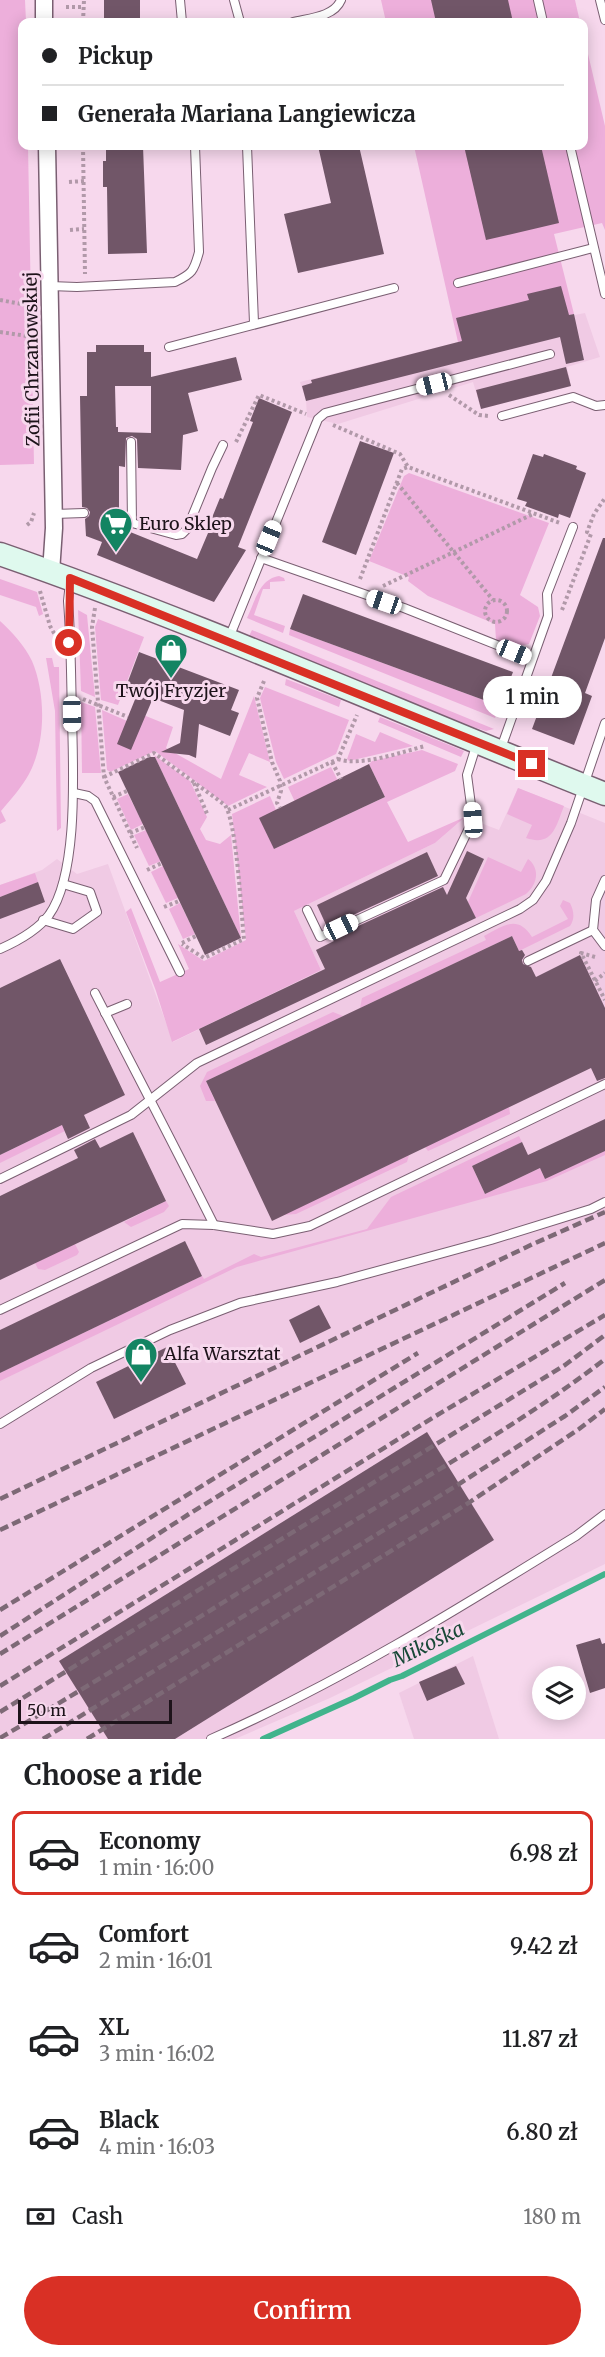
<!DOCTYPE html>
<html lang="en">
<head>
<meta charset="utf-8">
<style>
	:root { --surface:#fff; --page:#f6f6f6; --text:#202124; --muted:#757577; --line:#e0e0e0; --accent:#d93025 }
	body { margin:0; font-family:Merriweather,serif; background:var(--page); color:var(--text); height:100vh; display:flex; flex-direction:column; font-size:22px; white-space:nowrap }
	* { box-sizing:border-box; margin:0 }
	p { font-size:20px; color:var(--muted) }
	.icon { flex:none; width:33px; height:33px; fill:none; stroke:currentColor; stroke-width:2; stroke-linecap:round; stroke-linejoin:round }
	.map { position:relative; height:1739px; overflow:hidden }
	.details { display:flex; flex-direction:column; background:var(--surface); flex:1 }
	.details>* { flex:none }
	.guide { position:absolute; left:18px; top:18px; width:570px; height:132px; border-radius:12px; box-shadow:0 3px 15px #0003; display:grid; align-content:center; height:132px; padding:0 24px; background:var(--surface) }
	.tools { position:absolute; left:532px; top:1666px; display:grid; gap:12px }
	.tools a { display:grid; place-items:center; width:54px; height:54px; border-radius:50%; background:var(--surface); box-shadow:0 3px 15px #0003; font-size:30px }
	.scale { position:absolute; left:18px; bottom:15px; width:154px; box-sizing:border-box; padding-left:6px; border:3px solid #1d131a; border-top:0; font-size:16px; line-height:21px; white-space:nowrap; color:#1d131a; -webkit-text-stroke:4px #f7d8ed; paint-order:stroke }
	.end { position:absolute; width:27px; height:27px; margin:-14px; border:8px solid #d93025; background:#fff; box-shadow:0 0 0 3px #fff }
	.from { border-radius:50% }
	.bubble { position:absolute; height:42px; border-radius:21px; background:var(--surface); box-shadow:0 3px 15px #0003; font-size:20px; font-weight:600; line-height:42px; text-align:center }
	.car { position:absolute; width:18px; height:36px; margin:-18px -9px; border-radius:8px; box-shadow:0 0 4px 2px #0007; background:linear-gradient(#fff 24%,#345 0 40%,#fff 0 76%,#345 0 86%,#fff 0) }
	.guide b { display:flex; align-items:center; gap:21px; height:57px; font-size:22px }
	.guide b+b { border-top:2px solid var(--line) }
	.guide i { width:15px; height:15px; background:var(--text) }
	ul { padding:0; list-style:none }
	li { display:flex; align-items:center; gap:18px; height:84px; margin:0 12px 9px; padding:0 12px; border:3px solid transparent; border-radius:12px }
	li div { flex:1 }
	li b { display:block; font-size:22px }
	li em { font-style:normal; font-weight:600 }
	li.selected { border-color:var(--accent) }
	li>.icon { width:54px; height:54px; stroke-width:1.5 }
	h2 { padding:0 24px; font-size:27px; line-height:72px }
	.pay { display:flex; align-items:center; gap:15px; height:66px; padding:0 24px; font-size:22px }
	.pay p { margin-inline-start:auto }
	.primary-button { display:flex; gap:12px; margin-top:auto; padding:12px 24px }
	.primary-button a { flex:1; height:69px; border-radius:36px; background:var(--accent); color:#fff; font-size:24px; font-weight:600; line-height:69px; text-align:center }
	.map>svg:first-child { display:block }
	.built { fill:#f0cae4 }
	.green { fill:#edafdb }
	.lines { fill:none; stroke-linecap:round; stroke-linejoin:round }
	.stream { stroke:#41b48c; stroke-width:6 }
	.building { fill:#715668; fill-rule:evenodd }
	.lane-casing { stroke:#7a5f72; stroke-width:10 }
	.street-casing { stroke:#7a5f72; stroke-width:19 }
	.secondary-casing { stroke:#7a5f72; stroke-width:25 }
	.path { stroke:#b199a9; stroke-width:4; stroke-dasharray:3 3; stroke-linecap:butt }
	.lane { stroke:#fff; stroke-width:8 }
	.street { stroke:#fff; stroke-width:16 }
	.secondary { stroke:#dff9ee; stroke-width:22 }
	.rail { stroke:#7d6976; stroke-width:4.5; stroke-dasharray:9 4.5; stroke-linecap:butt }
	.route { stroke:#d93025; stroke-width:8 }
	.labels { text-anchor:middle; stroke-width:6; stroke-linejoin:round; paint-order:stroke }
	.street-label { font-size:18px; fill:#1d131a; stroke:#f7d8ed }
	.poi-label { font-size:18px; fill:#1d131a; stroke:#f7d8ed; text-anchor:start }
	.water-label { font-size:20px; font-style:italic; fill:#184837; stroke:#f7d8ed }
</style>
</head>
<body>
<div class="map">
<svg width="605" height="1739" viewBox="0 0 605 1739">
	<rect width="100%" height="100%" fill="#f7d8ed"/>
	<g class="built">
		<polygon points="585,313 600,357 567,367 571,386 481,409 473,382 338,424 307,417 306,400 300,382 529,324"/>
		<polygon points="518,788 605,823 605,1564 330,1698 235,1739 0,1739 0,885 42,870 57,859 77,874 108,864 173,1042 321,970 294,911 435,843 465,817 499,830"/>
		<polygon points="473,1656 499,1739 414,1739 399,1693"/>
	</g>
	<g class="green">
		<polygon points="0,0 25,0 26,22 22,22 22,146 28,146 34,464 0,465"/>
		<polygon points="381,0 575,0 580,22 386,22"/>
		<polygon points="584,37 605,126 605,230 602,223 554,234 574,314 458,342 414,146 584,146"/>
		<polygon points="409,473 549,523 520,595 538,607 540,616 529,644 520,646 496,640 495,624 428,596 408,581 409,577 369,561 404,476"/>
		<path d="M279,576L284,578L285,581L270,582V589H263L254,615L285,626L283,633L247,618C255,602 259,579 279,576Z"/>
		<polygon points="0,579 37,592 43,614 39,616 36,607 0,595"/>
		<polygon points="78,610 87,615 95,697 81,691"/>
		<polygon points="98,619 144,637 118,705 101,700 95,627"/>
		<path d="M0,621C12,632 25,646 32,661C46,694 46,742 29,774C22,787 11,799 1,811L6,821L0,824Z"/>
		<polygon points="290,629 500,706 495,718 289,635"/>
		<polygon points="252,630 494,729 486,731 473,727 249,636"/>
		<polygon points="46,658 52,658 54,667 59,667 61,828 57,831 55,711"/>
		<polygon points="286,679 341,700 339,707 285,685"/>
		<polygon points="265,687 349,720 336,754 284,779 276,762 260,698"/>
		<polygon points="254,696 270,762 249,753 239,775 267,787 228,806 155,751 110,772 107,770 102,710 127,721 131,710 173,727 166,748 221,779"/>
		<polygon points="81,702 95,707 101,773 82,773"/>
		<polygon points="380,717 464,751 461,757 378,722"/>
		<polygon points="380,732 413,746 349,761 347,759 356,734 375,742"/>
		<polygon points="422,750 458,764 455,771 387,802 408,842 465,817 435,843 294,911 321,970 172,1042 156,991 126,912 131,908 160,982 189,969 178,944 204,961 246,940 232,814 270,796 276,810 274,849 385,797 369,764 372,761"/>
		<polygon points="154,755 190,781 207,817 200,829 206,840 220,844 231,835 241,938"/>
		<polygon points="331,767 338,781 295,802 288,787"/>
		<path d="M518,788L564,806C556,826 553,847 526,838L532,825L507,814Z"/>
		<polygon points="128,794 143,824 131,830 117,799"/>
		<polygon points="146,830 161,861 149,866 134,835"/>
		<path d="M488,857L521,872L528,859C540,868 538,884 526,894L476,918L468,902Z"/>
		<polygon points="163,866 178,898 166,903 151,872"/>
		<polygon points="35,873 38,882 0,897 0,885"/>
		<path d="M563,900L570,903C574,911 575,919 570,926L519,951L512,936L360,1008L362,998L486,940L484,936C504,926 517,914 532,937L568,919L560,906Z"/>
		<polygon points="180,903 195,934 183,939 169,909"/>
		<polygon points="333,1012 343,1016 206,1081 215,1101 206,1101 200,1086 207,1072"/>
		<polygon points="509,1107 510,1114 428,1151 425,1147"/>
		<polygon points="83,1115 63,1128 65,1131 0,1163 0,1155"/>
		<polygon points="519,1136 522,1142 472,1166 485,1194 540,1168 545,1179 602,1152 605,1148 605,1155 547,1181 237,1267 0,1381 0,1373 202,1276 204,1279 254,1254 261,1257 367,1229 391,1197"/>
		<polygon points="409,1155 407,1162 296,1214 283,1215"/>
		<polygon points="166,1201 169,1206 164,1212 131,1227 124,1222"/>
		<polygon points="75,1244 79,1252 77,1255 45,1270 38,1269 35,1263"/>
	</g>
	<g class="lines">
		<polyline class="stream" points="263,1739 354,1698 390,1680 402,1676 605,1574"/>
	</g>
	<g class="building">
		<rect x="104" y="0" width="36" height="22"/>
		<polygon points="431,0 508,0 513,22 436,22"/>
		<polygon points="106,146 143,146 147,253 108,254 107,187 103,187 103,161 106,161"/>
		<polygon points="318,146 359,146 384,254 298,273 284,214 331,203"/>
		<polygon points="464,146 541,146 559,223 486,240"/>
		<polygon points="561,286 569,315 574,314 584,360 566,364 560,337 306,401 302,386 312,383 311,380 462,341 456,318 529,300 527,294"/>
		<path d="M96,345H144V352H151V377L236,357L242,380L188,393L198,431L183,435L181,470L138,468L137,439L132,436L126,438L125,467L119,466V513L109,511L104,516L108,523L197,559L211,526L209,525L220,498L223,499L253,422L250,421L259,398L292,412L238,547L246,550L214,602L97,555L102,542L86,536L85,519L89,516L90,512L87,508L82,507L80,396H87V352H96ZM115,386H151V433L118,432V427H116Z"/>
		<polygon points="566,367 571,386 481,409 476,390"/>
		<polygon points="360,441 394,453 356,555 322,542"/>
		<polygon points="533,454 543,457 544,454 577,466 576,469 586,473 570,518 559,514 558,518 525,506 527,502 517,499"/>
		<polygon points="603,538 605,538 605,638 585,693 592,696 574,745 532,729"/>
		<polygon points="303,594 513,672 500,706 290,629"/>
		<polygon points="139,652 239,690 231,710 239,713 230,736 199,724 196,758 189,755 161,752 180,743 184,710 153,698 131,750 117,744 136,697 124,692"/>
		<polygon points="149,757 155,757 241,938 205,955 118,772"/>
		<polygon points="369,764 385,797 274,849 259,818"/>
		<polygon points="467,851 484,859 466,898 476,918 206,1045 199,1029 325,969 316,950 334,941 332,938 443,887 447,895"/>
		<polygon points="427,852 438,876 327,927 317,905"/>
		<polygon points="38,882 45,902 0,919 0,897"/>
		<polygon points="512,936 519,951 522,950 525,955 522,960 523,964 531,967 536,977 580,955 605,1008 605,1078 597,1081 591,1068 272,1221 206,1081"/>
		<polygon points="60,959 125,1095 84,1115 90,1128 68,1139 62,1125 0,1155 0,988"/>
		<polygon points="605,1119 605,1151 545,1179 540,1168 485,1194 472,1166 522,1142 528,1155"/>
		<polygon points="133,1132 166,1201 0,1280 0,1196 78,1158 74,1150 95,1139 100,1148"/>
		<polygon points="185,1241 202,1276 0,1373 0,1330"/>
		<polygon points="319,1305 331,1328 300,1343 289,1320"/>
		<polygon points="167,1347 186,1384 114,1419 96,1382"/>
		<polygon points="427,1432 494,1540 175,1739 108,1739 59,1661"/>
		<polygon points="600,1638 602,1644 605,1643 605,1688 590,1693 576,1645"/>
		<polygon points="456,1666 465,1684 427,1701 419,1682"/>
	</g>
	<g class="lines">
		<defs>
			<g id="lane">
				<polyline points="180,0 182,22"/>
				<polyline points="234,0 240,22"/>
				<polyline points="538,0 543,22"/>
				<polyline points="600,0 605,20"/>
				<path d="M293,22C309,18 334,17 341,0"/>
				<polyline points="247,146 254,323"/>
				<polyline points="570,146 605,294"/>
				<polyline points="458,283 593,248"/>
				<path d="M50,286L77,287L175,282C192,274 194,271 199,252L195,146"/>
				<polyline points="169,347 394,288"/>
				<polyline points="502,416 573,397 596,406 605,405"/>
				<polyline points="131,442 132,523"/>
				<polyline points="54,514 84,513"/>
				<polyline points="110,517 176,535 182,534 187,529 212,468 223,445"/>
				<polyline points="261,558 404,608 532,659"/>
				<polyline points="229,638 318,419 325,413 550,354"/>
				<polyline points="500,751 548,616 547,594 573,527"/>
				<polyline points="74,793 88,796 95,801 180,972"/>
				<polyline points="605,880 596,900 593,930 605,946"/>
				<polyline points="307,910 320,937 444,880 473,820 467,775 477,743"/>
				<polyline points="43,920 73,929 97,912 90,892 63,884"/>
				<path d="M0,949C18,941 37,931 49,915C79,873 73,768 72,716C71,678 71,639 68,601L70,582"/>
				<polyline points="528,961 593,930"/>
				<path d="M95,993C135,1071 175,1147 214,1225"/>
				<polyline points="105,1013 127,1004"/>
				<polyline points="0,1179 131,1115 197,1063 520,909 533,900 546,881 571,823 605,723"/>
				<polyline points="0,1310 182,1224 214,1225 273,1234 310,1226 605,1084"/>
				<polyline points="0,1424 91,1368 170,1330 240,1303 337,1282 491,1240 591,1209 605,1202"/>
				<path d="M211,1739C339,1683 458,1609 576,1536L605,1514"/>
			</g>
			<g id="street">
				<polyline points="44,0 44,22"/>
				<polyline points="47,146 54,528 51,572"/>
			</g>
			<path id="secondary" d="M0,554C205,625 403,714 605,794"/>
		</defs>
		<use href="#lane" class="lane-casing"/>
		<use href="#street" class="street-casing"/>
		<use href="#secondary" class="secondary-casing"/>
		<g class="path">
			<polyline points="66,7 84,7"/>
			<polyline points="83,22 84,0"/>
			<polyline points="83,146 85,274"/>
			<polyline points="69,182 84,181"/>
			<polyline points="70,230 84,229"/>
			<polyline points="0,300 32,306"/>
			<polyline points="0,332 34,337"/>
			<polyline points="449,395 479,415 489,416"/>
			<polyline points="333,425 400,454 408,467"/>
			<polyline points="236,442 259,395 306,414"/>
			<polyline points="397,483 493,600"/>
			<polyline points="27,525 31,522 34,513"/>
			<polyline points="360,579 402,469 408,467 560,523"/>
			<polyline points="383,586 533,514"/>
			<polyline points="40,591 50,626 55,635"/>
			<circle cx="496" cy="611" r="11"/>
			<polyline points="95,608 92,627 104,777 137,848"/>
			<polyline points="562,610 591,534 587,532 594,514 605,498"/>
			<polyline points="264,681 257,698 272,762 280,781 281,791 277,803 280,808"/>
			<polyline points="83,699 128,717"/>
			<path d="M338,759C360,767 402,752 425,746"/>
			<polyline points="332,762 341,779"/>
			<path d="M104,777L154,753L225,805C237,824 241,912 244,939L204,958L182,944"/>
			<polyline points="194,783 208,816"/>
			<polyline points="113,797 127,791"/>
			<polyline points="228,810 338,759 357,715"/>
			<polyline points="130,833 145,827"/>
			<polyline points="147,870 162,863"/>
			<polyline points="164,907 179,901"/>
			<polyline points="182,943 196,936"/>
			<polyline points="595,957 581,953 605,1000"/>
			<polyline points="595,981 605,973"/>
		</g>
		<use href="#lane" class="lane"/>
		<use href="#street" class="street"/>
		<use href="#secondary" class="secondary"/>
		<g class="rail">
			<polyline points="0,1499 533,1244 605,1212"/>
			<polyline points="0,1530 605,1243"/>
			<polyline points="0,1610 418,1353"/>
			<polyline points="0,1636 189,1514 565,1283"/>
			<polyline points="0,1654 605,1280"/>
			<polyline points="0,1686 434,1417 605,1315"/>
			<polyline points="0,1712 565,1365 605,1335"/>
			<path d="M0,1738C118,1669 233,1596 349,1524C435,1471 525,1421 605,1359"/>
			<polyline points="43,1739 459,1484 565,1416 605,1387"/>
			<polyline points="87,1739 470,1502 579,1429 605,1409"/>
		</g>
	</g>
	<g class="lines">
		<polyline class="route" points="69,643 70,578 532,764"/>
	</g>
	<defs>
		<symbol id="supermarket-pin" viewBox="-11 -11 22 30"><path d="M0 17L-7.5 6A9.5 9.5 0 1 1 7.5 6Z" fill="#138462" stroke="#f7d8ed"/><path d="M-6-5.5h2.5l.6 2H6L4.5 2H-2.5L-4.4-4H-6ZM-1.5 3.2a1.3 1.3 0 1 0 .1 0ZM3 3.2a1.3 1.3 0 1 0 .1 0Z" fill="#fff"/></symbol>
		<symbol id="shop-pin" viewBox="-11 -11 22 30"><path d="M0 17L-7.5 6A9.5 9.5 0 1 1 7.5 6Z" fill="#138462" stroke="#f7d8ed"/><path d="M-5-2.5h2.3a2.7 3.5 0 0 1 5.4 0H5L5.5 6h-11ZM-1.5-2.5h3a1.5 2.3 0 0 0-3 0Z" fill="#fff"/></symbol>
	</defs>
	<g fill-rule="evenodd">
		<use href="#supermarket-pin" x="97" y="505" width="38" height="52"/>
		<use href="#shop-pin" x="152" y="631" width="38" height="52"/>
		<use href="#shop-pin" x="122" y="1335" width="38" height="52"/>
	</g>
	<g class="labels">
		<g class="street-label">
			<text transform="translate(32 359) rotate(-91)" y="6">Zofii Chrzanowskiej</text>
		</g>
		<g class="poi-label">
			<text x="139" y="530">Euro Sklep</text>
			<text x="171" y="697" text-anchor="middle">Twój Fryzjer</text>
			<text x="164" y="1360">Alfa Warsztat</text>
		</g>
		<g class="water-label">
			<text transform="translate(428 1644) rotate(-26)" y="7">Mikośka</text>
		</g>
	</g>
</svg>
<div class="tools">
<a><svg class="icon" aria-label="layers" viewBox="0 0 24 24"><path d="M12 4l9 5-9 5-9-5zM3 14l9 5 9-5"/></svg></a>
</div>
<div class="scale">50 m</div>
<i class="end from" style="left:69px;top:643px"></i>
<i class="end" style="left:532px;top:764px"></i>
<div class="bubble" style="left:483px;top:676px;width:99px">1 min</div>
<i class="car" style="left:434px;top:384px;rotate:256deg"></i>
<i class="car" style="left:269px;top:538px;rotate:22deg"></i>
<i class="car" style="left:384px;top:602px;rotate:289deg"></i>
<i class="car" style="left:514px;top:652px;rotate:112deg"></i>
<i class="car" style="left:72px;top:714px;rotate:179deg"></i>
<i class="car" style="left:473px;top:820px;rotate:356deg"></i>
<i class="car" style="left:341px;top:927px;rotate:65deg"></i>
<div class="guide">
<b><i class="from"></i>Pickup</b>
<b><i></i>Generała Mariana Langiewicza</b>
</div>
</div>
<section class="details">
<h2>Choose a ride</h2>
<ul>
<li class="selected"><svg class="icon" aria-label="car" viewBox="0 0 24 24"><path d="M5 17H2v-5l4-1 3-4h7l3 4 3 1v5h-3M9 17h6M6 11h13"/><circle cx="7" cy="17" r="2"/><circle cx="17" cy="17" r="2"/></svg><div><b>Economy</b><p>1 min · 16:00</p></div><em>6.98 zł</em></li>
<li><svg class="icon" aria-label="car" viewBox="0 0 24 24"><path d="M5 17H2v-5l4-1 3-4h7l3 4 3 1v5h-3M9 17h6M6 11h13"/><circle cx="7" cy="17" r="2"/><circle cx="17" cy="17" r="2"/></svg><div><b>Comfort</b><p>2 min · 16:01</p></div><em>9.42 zł</em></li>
<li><svg class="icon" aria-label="car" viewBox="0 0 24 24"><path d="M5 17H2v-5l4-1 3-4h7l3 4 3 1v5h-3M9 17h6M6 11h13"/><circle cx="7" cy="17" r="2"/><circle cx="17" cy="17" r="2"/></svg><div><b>XL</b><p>3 min · 16:02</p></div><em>11.87 zł</em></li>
<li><svg class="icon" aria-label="car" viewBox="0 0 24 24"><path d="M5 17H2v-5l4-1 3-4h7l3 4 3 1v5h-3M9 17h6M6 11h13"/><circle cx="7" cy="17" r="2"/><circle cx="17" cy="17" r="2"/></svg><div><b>Black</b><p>4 min · 16:03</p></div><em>6.80 zł</em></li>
</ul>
<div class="pay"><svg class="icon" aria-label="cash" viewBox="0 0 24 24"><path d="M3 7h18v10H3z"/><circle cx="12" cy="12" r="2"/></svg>Cash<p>180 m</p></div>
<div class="primary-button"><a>Confirm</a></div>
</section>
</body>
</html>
